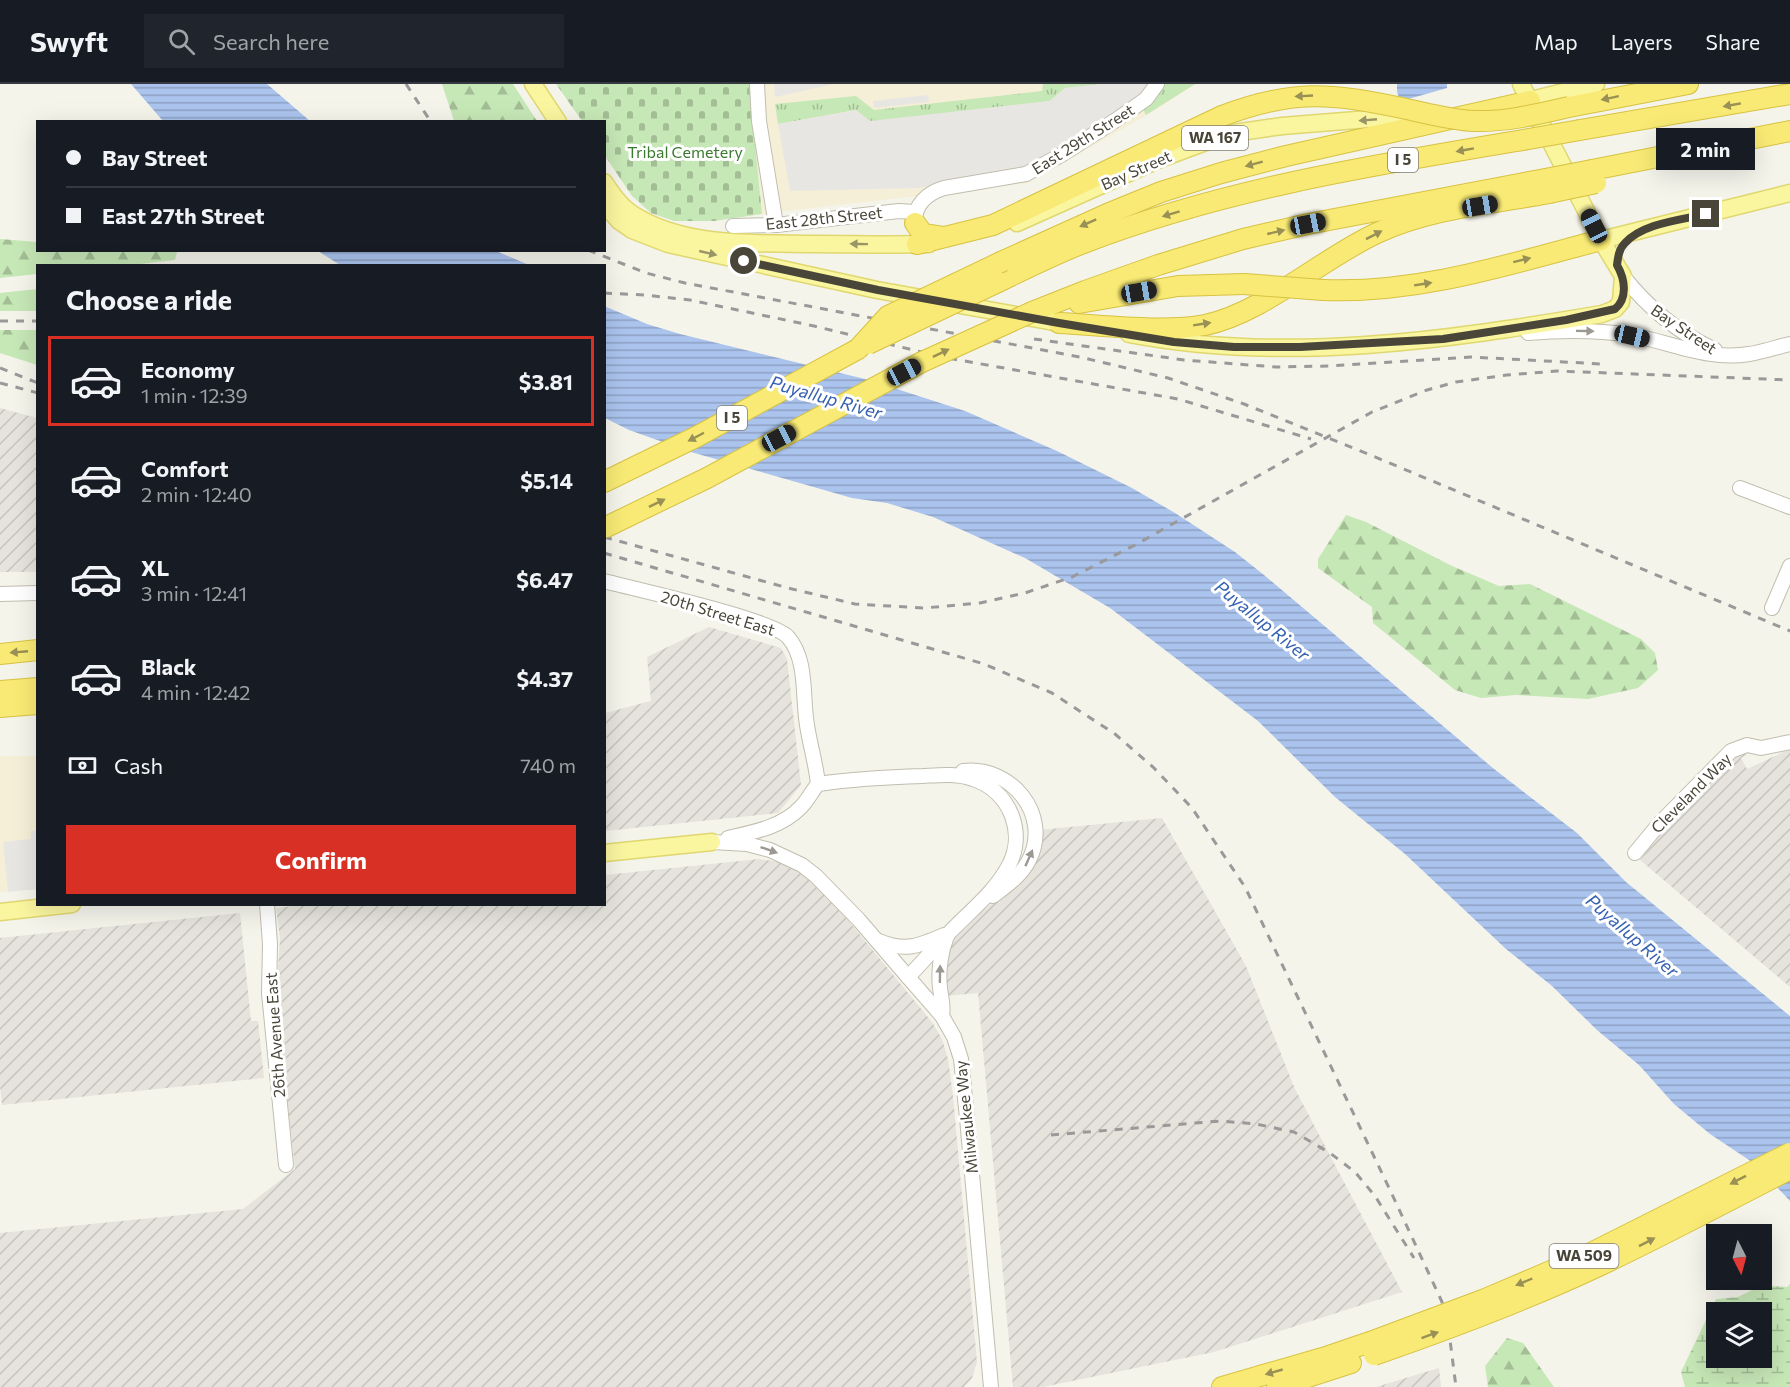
<!DOCTYPE html>
<html lang="en">
<head>
<meta charset="utf-8">
<style>
	:root { --surface:#171b24; --page:#20242c; --text:#f1f3f6; --muted:#9ea1a6; --line:#363941; --accent:#d93025 }
	body { margin:0; font-family:Commissioner,sans-serif; background:var(--page); color:var(--text); height:100vh; display:flex; flex-direction:column; font-size:22px; white-space:nowrap }
	* { box-sizing:border-box; margin:0 }
	p { font-size:20px; color:var(--muted) }
	.icon { flex:none; width:33px; height:33px; fill:none; stroke:currentColor; stroke-width:2; stroke-linecap:round; stroke-linejoin:round }
	.map { position:relative; flex:1; overflow:hidden }
	.sheet { position:absolute; left:36px; top:180px; width:570px; height:642px; display:flex; flex-direction:column; background:var(--surface); border-radius:0px; box-shadow:0 6px 24px #0002 }
	.sheet>* { flex:none }
	.hud { position:absolute; left:36px; top:36px; width:570px; height:132px; border-radius:0px; box-shadow:0 6px 24px #0002; display:grid; align-content:center; height:132px; padding:0 30px; background:var(--surface) }
	.needle { width:39px; rotate:174deg }
	.controls { position:absolute; left:1706px; top:1140px; display:grid; gap:12px }
	.controls a { display:grid; place-items:center; width:66px; height:66px; border-radius:0px; background:var(--surface); box-shadow:0 6px 24px #0002; font-size:30px }
	.end { position:absolute; width:27px; height:27px; margin:-14px; border:8px solid #494639; background:#fff; box-shadow:0 0 0 3px #fff }
	.from { border-radius:50% }
	.bubble { position:absolute; height:42px; border-radius:0px; background:var(--surface); box-shadow:0 6px 24px #0002; font-size:20px; font-weight:700; line-height:42px; text-align:center }
	.car { position:absolute; width:18px; height:36px; margin:-18px -9px; border-radius:8px; box-shadow:0 0 4px 2px #0007; background:linear-gradient(#222 24%,#8ab4d8 0 40%,#222 0 76%,#8ab4d8 0 86%,#222 0) }
	.hud b { display:flex; align-items:center; gap:21px; height:57px; font-size:22px }
	.hud b+b { border-top:2px solid var(--line) }
	.hud i { width:15px; height:15px; background:var(--text) }
	ul { padding:0; list-style:none }
	li { display:flex; align-items:center; gap:18px; height:90px; margin:0 12px 9px; padding:0 18px; border:3px solid transparent; border-radius:0px }
	li div { flex:1 }
	li b { display:block; font-size:22px }
	li em { font-style:normal; font-weight:700 }
	li.on { border-color:var(--accent) }
	li>.icon { width:54px; height:54px; stroke-width:1.5 }
	h2 { padding:0 30px; font-size:27px; line-height:72px }
	.pay { display:flex; align-items:center; gap:15px; height:66px; padding:0 30px; font-size:22px }
	.pay p { margin-inline-start:auto }
	.cta { display:flex; gap:12px; margin-top:auto; padding:12px 30px }
	.cta a { flex:1; height:69px; border-radius:0px; background:var(--accent); color:#fff; font-size:24px; font-weight:700; line-height:69px; text-align:center }
	header { display:flex; align-items:center; gap:36px; box-sizing:border-box; height:84px; padding:0 30px; background:var(--surface); border-bottom:2px solid var(--line) }
	header strong { font-size:28px }
	nav { display:flex; gap:33px; margin-inline-start:auto; font-size:21px }
	.search { width:420px; height:54px; background:var(--page); display:flex; align-items:center; gap:15px; box-sizing:border-box; padding:0 21px; border-radius:0px; color:var(--muted); font-size:22px }
	.map>svg:first-child { display:block }
	.commercial { fill:#f5efd8 }
	.industrial { fill:url(#industrial-furrows) }
	.grass { fill:url(#grass-tufts) }
	.forest { fill:url(#forest-firs) }
	.wetland { fill:url(#wetland-marsh); fill-rule:evenodd }
	.cemetery { fill:url(#cemetery-stones) }
	.parking { fill:#e7e6e2 }
	.water { fill:url(#water-rules) }
	.lines { fill:none; stroke-linecap:round; stroke-linejoin:round }
	.minor-casing { stroke:#c0beae; stroke-width:16 }
	.major-casing { stroke:#dfd76f; stroke-width:19 }
	.highway-casing { stroke:#d7c243; stroke-width:22 }
	.minor { stroke:#fff; stroke-width:14 }
	.major { stroke:#faf59f; stroke-width:16 }
	.highway { stroke:#f8ea74; stroke-width:20 }
	.rail { stroke:#999; stroke-width:3; stroke-dasharray:8 8; stroke-linecap:butt }
	.highway-bridge-casing { stroke:#d7c243; stroke-width:22; stroke-linecap:butt }
	.highway-bridge { stroke:#f8ea74; stroke-width:20 }
	.oneway { fill:#989054 }
	.oneway2 { fill:#999567 }
	.oneway3 { fill:#9b9992 }
	.route { stroke:#494639; stroke-width:8 }
	.labels { text-anchor:middle; stroke-width:6; stroke-linejoin:round; paint-order:stroke }
	.shield { fill:#fff; stroke:#807e74; stroke-width:1.5 }
	.shield-label { font-size:15px; font-weight:bold; fill:#494639 }
	.street-label { font-size:16px; fill:#494639; stroke:#fff }
	.park-label { font-size:16px; fill:#39792e; stroke:#fff }
	.water-label { font-size:18px; font-style:italic; fill:#3661b2; stroke:#fff }
</style>
</head>
<body>
<header>
<strong>Swyft</strong>
<div class="search"><svg class="icon" aria-label="search" viewBox="0 0 24 24"><circle cx="10" cy="10" r="6"/><path d="M15 15l6 6"/></svg>Search here</div>
<nav><a>Map</a><a>Layers</a><a>Share</a></nav>
</header>
<div class="map">
<svg width="1790" height="1303" viewBox="0 0 1790 1303">
	<defs>
		<pattern id="industrial-furrows" width="10" height="10" patternUnits="userSpaceOnUse" patternTransform="scale(1.5)"><rect width="10" height="10" fill="#e5e3dc"/><path d="M-1 1l2-2M0 10L10 0M9 11l2-2" fill="none" stroke="#c6c4be"/></pattern>
		<pattern id="grass-tufts" width="24" height="20" patternUnits="userSpaceOnUse" patternTransform="scale(1.5)"><rect width="24" height="20" fill="#c6e7b6"/><path d="M3 7l-1-3M5 7V3M7 7l1-3M15 17l-1-3M17 17v-4M19 17l1-3" fill="none" stroke="#a3bd95"/></pattern>
		<pattern id="forest-firs" width="22" height="20" patternUnits="userSpaceOnUse" patternTransform="scale(1.5)"><rect width="22" height="20" fill="#c6e7b6"/><path d="M5 1l3.5 6h-7zM16 11l3.5 6h-7z" fill="#a3bd95"/></pattern>
		<pattern id="wetland-marsh" width="20" height="14" patternUnits="userSpaceOnUse" patternTransform="scale(1.5)"><rect width="20" height="14" fill="#c6e7b6"/><path d="M1 5h8M5 5V1M11 12h8M15 12V8" fill="none" stroke="#a3bd95"/></pattern>
		<pattern id="cemetery-stones" width="16" height="16" patternUnits="userSpaceOnUse" patternTransform="scale(1.5)"><rect width="16" height="16" fill="#c6e7b6"/><path d="M2 7V4a2 2 0 0 1 4 0v3zM10 15v-3a2 2 0 0 1 4 0v3z" fill="#a3bd95"/></pattern>
		<pattern id="water-rules" width="6" height="5" patternUnits="userSpaceOnUse" patternTransform="scale(1.5)"><rect width="6" height="5" fill="#abc4ee"/><path d="M0 2.5h6" fill="none" stroke="#8da1c2"/></pattern>
	</defs>
	<rect width="100%" height="100%" fill="#f5f4eb"/>
	<g class="commercial">
		<polygon points="749,0 1196,0 1157,25 1029,99 762,130"/>
		<polygon points="0,672 37,672 37,805 0,808"/>
	</g>
	<g class="industrial">
		<polygon points="0,324 37,334 37,488 0,488"/>
		<polygon points="709,543 781,564 787,575 801,701 778,729 605,747 605,629 651,617 647,573"/>
		<polygon points="1790,665 1790,903 1640,776 1668,740 1697,709 1700,710 1726,677 1743,667 1746,671 1741,674 1747,685"/>
		<polygon points="1162,734 1246,882 1295,1005 1402,1208 1214,1268 1043,1303 1013,1303 978,909 945,912 944,886 951,860 963,843 1020,797 1039,746"/>
		<polygon points="759,775 780,778 798,785 833,818 932,938 942,955 948,975 953,1012 977,1278 972,1294 964,1303 0,1303 0,1149 243,1125 295,1085 276,913 280,855 276,824 312,820 604,820 605,791"/>
		<polygon points="240,829 251,937 258,937 264,994 2,1021 0,1002 0,854"/>
		<polygon points="1439,1284 1441,1303 1376,1303"/>
	</g>
	<g class="grass">
		<polygon points="1043,0 1103,0 1065,4 1050,17 870,38 856,26 778,40 775,20 856,12 874,26 1042,7"/>
		<polygon points="1162,0 1195,0 1146,31 1143,25"/>
	</g>
	<g class="forest">
		<polygon points="442,0 513,0 537,37 454,37"/>
		<polygon points="0,155 37,158 38,166 177,168 175,176 123,182 38,182 37,190 0,194"/>
		<polygon points="37,205 37,227 0,227 0,209"/>
		<polygon points="0,246 37,246 37,281 0,269"/>
		<polygon points="1346,431 1366,438 1452,482 1499,502 1530,500 1641,555 1655,569 1658,586 1638,604 1588,615 1516,611 1481,614 1455,606 1373,539 1372,523 1318,484 1318,475"/>
		<polygon points="1507,1254 1523,1259 1554,1303 1488,1303 1485,1282"/>
	</g>
	<path class="wetland" d="M1790,1200V1303H1685L1681,1288L1716,1215L1738,1213L1762,1201L1787,1203ZM1716,1228H1761V1274H1716Z"/>
	<polygon class="cemetery" points="556,0 749,0 762,130 714,137 674,137 651,129 632,112 605,72 604,38 582,37"/>
	<g class="parking">
		<polygon points="774,0 834,0 775,13"/>
		<polygon points="1103,0 1149,0 1149,3 1137,15 1057,67 1016,86 918,104 790,107 778,40 856,26 870,37 1050,17 1065,4"/>
		<polygon points="928,11 929,18 874,24 873,17"/>
		<polygon points="37,746 37,805 8,808 3,758 31,755 31,747"/>
	</g>
	<g class="water">
		<polygon points="131,0 267,0 310,37 163,37"/>
		<path d="M1397,0H1447V4L1405,16C1396,13 1397,8 1397,0Z"/>
		<polygon points="318,167 496,167 529,181 340,181"/>
		<polygon points="604,222 647,240 680,250 869,296 965,327 1057,367 1132,404 1175,429 1235,468 1264,491 1494,685 1577,749 1626,798 1790,932 1790,1117 1755,1080 1710,1050 1674,1020 1639,981 1597,946 1552,902 1506,865 1405,770 1335,713 1258,637 1110,524 1025,474 933,433 887,419 852,414 691,368 629,346 605,334"/>
	</g>
	<g class="lines">
		<defs>
			<g id="minor">
				<polyline points="757,0 759,37 776,141"/>
				<path d="M915,139C914,121 927,109 944,104L1026,90L1061,71L1116,36L1146,15L1157,0"/>
				<polyline points="733,142 776,141 899,127 915,128"/>
				<path d="M1623,192C1648,224 1679,249 1715,266"/>
				<path d="M1528,249C1563,246 1597,246 1631,251C1670,258 1709,277 1749,270C1763,268 1777,263 1790,260"/>
				<polyline points="1740,404 1790,423"/>
				<path d="M604,497C634,505 774,536 788,553C808,576 802,613 807,641C810,661 816,680 818,700"/>
				<polyline points="0,510 38,509"/>
				<polyline points="1772,524 1790,482"/>
				<path d="M963,687C1011,681 1052,731 1029,776C1021,792 1006,802 993,812"/>
				<path d="M728,754C754,748 782,743 801,723C808,716 812,707 818,700C853,695 888,693 923,692C940,691 957,689 973,695C991,701 1005,714 1012,732C1018,748 1017,766 1009,781C996,807 969,828 949,849C935,863 922,879 908,893"/>
				<polyline points="712,758 747,760 770,766 802,781 816,792 859,836 908,893 942,932 954,953 961,975 967,1034 991,1303"/>
				<polyline points="1635,769 1659,740 1731,667 1747,661 1761,664 1790,658"/>
				<polyline points="267,820 270,860 269,909 286,1081"/>
				<path d="M879,857C905,868 919,862 944,851"/>
				<path d="M942,932C944,921 941,914 940,904C938,887 941,867 947,852"/>
			</g>
			<g id="major">
				<polyline points="533,0 558,38"/>
				<polyline points="1519,19 1596,0"/>
				<path d="M604,98C614,113 623,126 639,134C689,163 758,159 814,160C852,160 891,161 929,160"/>
				<polyline points="604,120 619,137 632,146 668,160 877,206 1071,241"/>
				<polyline points="1017,139 1160,75 1227,50 1282,42 1419,31"/>
				<polyline points="1601,156 1790,109"/>
				<path d="M1129,250C1285,280 1447,256 1602,230L1615,225L1621,218L1623,192L1601,156L1521,0"/>
				<polyline points="604,769 712,758"/>
				<polyline points="0,828 72,820"/>
			</g>
			<g id="highway">
				<polyline points="1569,23 1688,0"/>
				<polyline points="1580,46 1790,10"/>
				<polyline points="1592,86 1790,47"/>
				<polyline points="915,139 923,150 943,153"/>
				<polyline points="917,160 993,141 1222,32"/>
				<polyline points="1003,177 1107,130 1161,108 1221,89 1286,72 1530,17"/>
				<path d="M998,198C1025,185 1053,171 1081,160C1223,105 1373,81 1523,56"/>
				<path d="M1323,206C1418,210 1510,180 1601,156"/>
				<polyline points="1079,219 1178,202 1244,200"/>
				<polyline points="1032,228 1085,207 1158,181 1243,155 1308,140 1540,96"/>
				<path d="M1059,239C1102,241 1163,249 1205,241C1263,229 1321,175 1377,149C1429,124 1492,120 1549,109"/>
				<polyline points="604,398 696,353 858,265"/>
				<polyline points="0,570 38,566"/>
				<polyline points="0,607 38,604"/>
				<polyline points="0,623 38,620"/>
				<polyline points="1222,1303 1329,1272 1370,1258"/>
				<polyline points="1277,1303 1351,1279"/>
			</g>
		</defs>
		<use href="#minor" class="minor-casing"/>
		<use href="#major" class="major-casing"/>
		<use href="#highway" class="highway-casing"/>
		<use href="#minor" class="minor"/>
		<use href="#major" class="major"/>
		<use href="#highway" class="highway"/>
		<g class="rail">
			<polyline points="406,0 431,38"/>
			<polyline points="588,166 646,189 685,199 1080,273 1168,294 1244,320 1368,370 1790,547"/>
			<polyline points="604,209 645,211 690,216 814,242 942,273 1178,315 1311,355"/>
			<polyline points="0,237 38,237"/>
			<polyline points="1034,255 1184,276 1276,283 1330,282 1471,273 1602,280"/>
			<polyline points="0,284 38,299"/>
			<polyline points="0,299 38,309"/>
			<polyline points="604,453 788,504 855,520 924,524 980,519 1025,509 1072,493 1135,461 1372,328 1427,306 1456,298 1507,291 1557,287 1790,296"/>
			<polyline points="604,469 984,580 1052,609 1115,650 1153,683 1192,724 1245,803 1391,1108 1442,1218 1450,1256 1456,1303"/>
			<polyline points="1051,1051 1220,1037 1256,1040 1294,1048 1330,1069 1355,1088 1375,1112 1414,1174"/>
		</g>
		<defs>
			<g id="highway-bridge">
				<path d="M1222,32C1293,5 1330,9 1402,24C1426,29 1450,36 1474,37C1507,38 1538,30 1569,23"/>
				<polyline points="1523,56 1580,46"/>
				<polyline points="1540,96 1592,86"/>
				<polyline points="1549,109 1596,99"/>
				<polyline points="1244,200 1323,206"/>
				<polyline points="868,260 998,198"/>
				<polyline points="858,265 888,232 1003,177"/>
				<polyline points="604,444 707,394 922,278 1032,228"/>
				<polyline points="1370,1258 1485,1215 1579,1175 1790,1069"/>
				<path d="M1374,1271C1452,1244 1529,1215 1603,1180C1666,1150 1728,1117 1790,1085"/>
			</g>
		</defs>
		<use href="#highway-bridge" class="highway-bridge-casing"/>
		<use href="#highway-bridge" class="highway-bridge"/>
	</g>
	<defs><path id="oneway-solid" d="M-6-.8H1V-3.2L6.5 0L1 3.2V.8H-6Z" transform="scale(1.5)"/></defs>
	<g class="oneway">
		<use href="#oneway-solid" transform="translate(1304 12) rotate(177)"/>
		<use href="#oneway-solid" transform="translate(1610 14) rotate(168)"/>
		<use href="#oneway-solid" transform="translate(1732 21) rotate(170)"/>
		<use href="#oneway-solid" transform="translate(1465 66) rotate(170)"/>
		<use href="#oneway-solid" transform="translate(1254 80) rotate(165)"/>
		<use href="#oneway-solid" transform="translate(1171 130) rotate(163)"/>
		<use href="#oneway-solid" transform="translate(1088 139) rotate(156)"/>
		<use href="#oneway-solid" transform="translate(1276 148) rotate(-13)"/>
		<use href="#oneway-solid" transform="translate(1374 151) rotate(-27)"/>
		<use href="#oneway-solid" transform="translate(1522 176) rotate(-14)"/>
		<use href="#oneway-solid" transform="translate(1423 200) rotate(-9)"/>
		<use href="#oneway-solid" transform="translate(1202 240) rotate(-9)"/>
		<use href="#oneway-solid" transform="translate(941 269) rotate(-26)"/>
		<use href="#oneway-solid" transform="translate(696 353) rotate(152)"/>
		<use href="#oneway-solid" transform="translate(657 419) rotate(-26)"/>
		<use href="#oneway-solid" transform="translate(19 568) rotate(175)"/>
		<use href="#oneway-solid" transform="translate(1738 1096) rotate(153)"/>
		<use href="#oneway-solid" transform="translate(1647 1158) rotate(-27)"/>
		<use href="#oneway-solid" transform="translate(1524 1198) rotate(157)"/>
		<use href="#oneway-solid" transform="translate(1430 1251) rotate(-20)"/>
		<use href="#oneway-solid" transform="translate(1274 1288) rotate(164)"/>
	</g>
	<g class="oneway2">
		<use href="#oneway-solid" transform="translate(1368 36) rotate(175)"/>
		<use href="#oneway-solid" transform="translate(859 160) rotate(-179)"/>
		<use href="#oneway-solid" transform="translate(708 169) rotate(13)"/>
	</g>
	<g class="oneway3">
		<use href="#oneway-solid" transform="translate(1585 247) rotate(1)"/>
		<use href="#oneway-solid" transform="translate(769 766) rotate(19)"/>
		<use href="#oneway-solid" transform="translate(1029 774) rotate(-66)"/>
		<use href="#oneway-solid" transform="translate(940 890) rotate(-89)"/>
	</g>
	<g class="lines">
		<path class="route" d="M744,177L878,206L1059,239L1174,258L1234,263H1300L1443,255L1566,236L1615,225C1628,214 1625,195 1617,181C1618,173 1619,165 1625,159C1643,139 1681,136 1706,130"/>
	</g>
	<g class="labels">
		<g class="shield">
			<rect x="1182" y="42" width="66" height="24" rx="4.5"/>
			<rect x="1388" y="64" width="30" height="24" rx="4.5"/>
			<rect x="717" y="322" width="30" height="24" rx="4.5"/>
			<rect x="1549.5" y="1160" width="69" height="24" rx="4.5"/>
		</g>
		<g class="shield-label">
			<text x="1215" y="59">WA 167</text>
			<text x="1403" y="81">I 5</text>
			<text x="732" y="339">I 5</text>
			<text x="1584" y="1177">WA 509</text>
		</g>
		<g class="street-label">
			<text transform="translate(1083 55) rotate(-32)" y="6">East 29th Street</text>
			<text transform="translate(1136 86) rotate(-24)" y="6">Bay Street</text>
			<text transform="translate(824 134) rotate(-6)" y="6">East 28th Street</text>
			<text transform="translate(1684 245) rotate(34)" y="6">Bay Street</text>
			<text transform="translate(718 529) rotate(17)" y="6">20th Street East</text>
			<text transform="translate(1691 709) rotate(-45)" y="6">Cleveland Way</text>
			<text transform="translate(275 951) rotate(-94)" y="6">26th Avenue East</text>
			<text transform="translate(966 1033) rotate(-96)" y="6">Milwaukee Way</text>
		</g>
		<g class="park-label">
			<text x="685" y="74">Tribal Cemetery</text>
		</g>
		<g class="water-label">
			<text transform="translate(826 314) rotate(16)" y="6">Puyallup River</text>
			<text transform="translate(1262 537) rotate(39)" y="6">Puyallup River</text>
			<text transform="translate(1632 852) rotate(41)" y="6">Puyallup River</text>
		</g>
	</g>
</svg>
<div class="controls">
<a><svg class="needle" viewBox="-14 -14 28 28"><path d="M0-13l5 13h-10z" fill="#e53935"/><path d="M0 13l5-13h-10z" fill="#9ea1a6"/></svg></a>
<a><svg class="icon" aria-label="layers" viewBox="0 0 24 24"><path d="M12 4l9 5-9 5-9-5zM3 14l9 5 9-5"/></svg></a>
</div>
<i class="end from" style="left:744px;top:177px"></i>
<i class="end" style="left:1706px;top:130px"></i>
<div class="bubble" style="left:1656px;top:44px;width:99px">2 min</div>
<i class="car" style="left:1480px;top:122px;rotate:80deg"></i>
<i class="car" style="left:1308px;top:140px;rotate:79deg"></i>
<i class="car" style="left:1594px;top:142px;rotate:333deg"></i>
<i class="car" style="left:1139px;top:208px;rotate:80deg"></i>
<i class="car" style="left:1632px;top:252px;rotate:103deg"></i>
<i class="car" style="left:904px;top:288px;rotate:62deg"></i>
<i class="car" style="left:779px;top:354px;rotate:62deg"></i>
<div class="hud">
<b><i class="from"></i>Bay Street</b>
<b><i></i>East 27th Street</b>
</div>
<section class="sheet">
<h2>Choose a ride</h2>
<ul>
<li class="on"><svg class="icon" aria-label="car" viewBox="0 0 24 24"><path d="M5 17H2v-5l4-1 3-4h7l3 4 3 1v5h-3M9 17h6M6 11h13"/><circle cx="7" cy="17" r="2"/><circle cx="17" cy="17" r="2"/></svg><div><b>Economy</b><p>1 min · 12:39</p></div><em>$3.81</em></li>
<li><svg class="icon" aria-label="car" viewBox="0 0 24 24"><path d="M5 17H2v-5l4-1 3-4h7l3 4 3 1v5h-3M9 17h6M6 11h13"/><circle cx="7" cy="17" r="2"/><circle cx="17" cy="17" r="2"/></svg><div><b>Comfort</b><p>2 min · 12:40</p></div><em>$5.14</em></li>
<li><svg class="icon" aria-label="car" viewBox="0 0 24 24"><path d="M5 17H2v-5l4-1 3-4h7l3 4 3 1v5h-3M9 17h6M6 11h13"/><circle cx="7" cy="17" r="2"/><circle cx="17" cy="17" r="2"/></svg><div><b>XL</b><p>3 min · 12:41</p></div><em>$6.47</em></li>
<li><svg class="icon" aria-label="car" viewBox="0 0 24 24"><path d="M5 17H2v-5l4-1 3-4h7l3 4 3 1v5h-3M9 17h6M6 11h13"/><circle cx="7" cy="17" r="2"/><circle cx="17" cy="17" r="2"/></svg><div><b>Black</b><p>4 min · 12:42</p></div><em>$4.37</em></li>
</ul>
<div class="pay"><svg class="icon" aria-label="cash" viewBox="0 0 24 24"><path d="M3 7h18v10H3z"/><circle cx="12" cy="12" r="2"/></svg>Cash<p>740 m</p></div>
<div class="cta"><a>Confirm</a></div>
</section>
</div>
</body>
</html>
